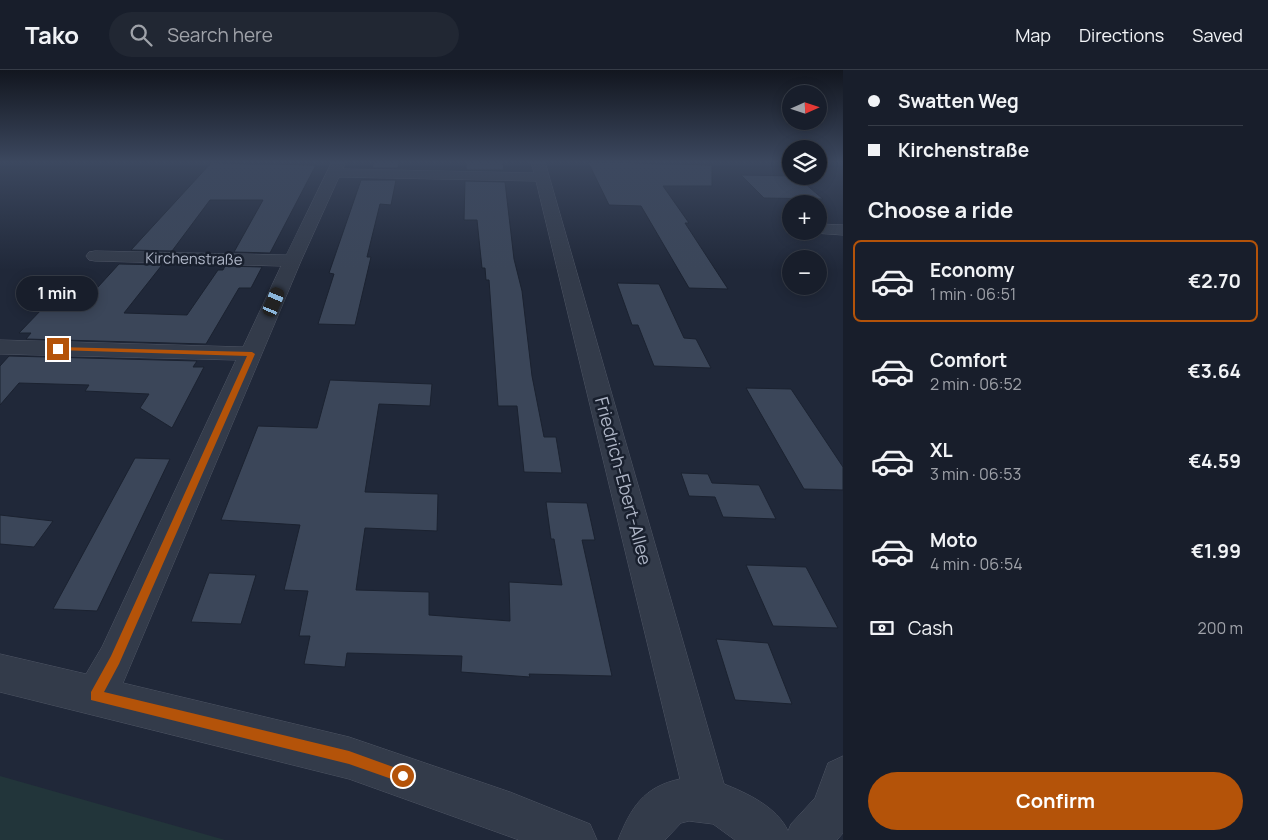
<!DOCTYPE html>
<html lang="en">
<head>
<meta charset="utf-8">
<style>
	:root { --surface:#181e2b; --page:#212733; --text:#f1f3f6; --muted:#9fa2a9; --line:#363c47; --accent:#b45309 }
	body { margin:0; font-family:Manrope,sans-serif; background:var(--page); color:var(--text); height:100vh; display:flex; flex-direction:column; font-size:19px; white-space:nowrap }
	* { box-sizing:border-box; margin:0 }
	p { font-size:16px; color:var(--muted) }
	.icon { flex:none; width:28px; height:28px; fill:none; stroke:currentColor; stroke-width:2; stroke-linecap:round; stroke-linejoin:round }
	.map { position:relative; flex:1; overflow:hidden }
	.sheet { display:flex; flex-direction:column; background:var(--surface); width:425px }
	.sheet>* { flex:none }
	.guide { display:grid; align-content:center; height:110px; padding:0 25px; background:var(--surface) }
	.needle { width:32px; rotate:87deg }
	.tools { position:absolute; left:782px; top:15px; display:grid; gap:10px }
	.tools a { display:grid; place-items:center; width:45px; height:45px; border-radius:50%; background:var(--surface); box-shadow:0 2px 12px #0003,0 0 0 1px var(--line); font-size:25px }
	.end { position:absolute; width:22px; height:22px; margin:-11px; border:6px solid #b45309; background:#fff; box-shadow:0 0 0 2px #fff }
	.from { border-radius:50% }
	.bubble { position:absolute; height:35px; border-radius:18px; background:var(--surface); box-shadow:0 2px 12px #0003,0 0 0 1px var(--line); font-size:16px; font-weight:700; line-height:35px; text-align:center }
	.car { position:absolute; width:15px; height:30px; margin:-15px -8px; border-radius:6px; box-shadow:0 0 4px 1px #0007; background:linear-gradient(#222 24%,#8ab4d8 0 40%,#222 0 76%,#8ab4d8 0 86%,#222 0) }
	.guide b { display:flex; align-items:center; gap:18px; height:48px; font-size:19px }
	.guide b+b { border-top:1px solid var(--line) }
	.guide i { width:12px; height:12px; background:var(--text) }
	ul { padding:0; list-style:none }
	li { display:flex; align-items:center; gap:15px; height:82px; margin:0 10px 8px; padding:0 15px; border:2px solid transparent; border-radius:8px }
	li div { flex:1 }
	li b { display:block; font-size:19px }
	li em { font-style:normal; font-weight:700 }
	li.selected { border-color:var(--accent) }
	li>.icon { width:45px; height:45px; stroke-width:1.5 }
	h2 { padding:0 25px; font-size:22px; line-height:60px }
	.pay { display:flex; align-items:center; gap:12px; height:55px; padding:0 25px; font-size:19px }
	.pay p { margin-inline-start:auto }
	.button { display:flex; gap:10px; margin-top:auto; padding:10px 25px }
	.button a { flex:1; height:58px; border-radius:30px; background:var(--accent); color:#fff; font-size:20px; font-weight:700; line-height:58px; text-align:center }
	header { display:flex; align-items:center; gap:30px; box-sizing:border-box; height:70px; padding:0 25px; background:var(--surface); border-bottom:1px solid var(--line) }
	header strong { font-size:24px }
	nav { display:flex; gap:28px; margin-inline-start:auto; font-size:18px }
	.search { width:350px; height:45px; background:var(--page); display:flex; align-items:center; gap:12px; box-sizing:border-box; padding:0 18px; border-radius:28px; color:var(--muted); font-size:19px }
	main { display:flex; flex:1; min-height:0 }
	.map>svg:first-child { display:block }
	.green { fill:#22353a }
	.building { fill:#3b4659; stroke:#1b2230 }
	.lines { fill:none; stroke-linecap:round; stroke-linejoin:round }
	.minor-casing { stroke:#4e5564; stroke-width:1 }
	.minor { fill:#333b4a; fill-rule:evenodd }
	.route { fill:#b45309 }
	.labels { text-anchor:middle; stroke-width:5; stroke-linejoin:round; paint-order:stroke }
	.far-street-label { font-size:15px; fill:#aeb5c6; stroke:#19202e }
	.street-label { font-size:18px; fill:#aeb5c6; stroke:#19202e }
</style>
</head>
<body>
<header>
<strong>Tako</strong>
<div class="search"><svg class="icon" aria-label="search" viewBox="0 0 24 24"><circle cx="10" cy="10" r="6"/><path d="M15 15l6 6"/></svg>Search here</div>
<nav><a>Map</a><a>Directions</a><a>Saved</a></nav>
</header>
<main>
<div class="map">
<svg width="843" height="770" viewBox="0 0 843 770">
	<rect width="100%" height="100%" fill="#202839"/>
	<polygon class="green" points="0,706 225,770 0,770"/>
	<g class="building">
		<polygon points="374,92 399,92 398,98 372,98"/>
		<polygon points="466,92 503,92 504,100 466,100"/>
		<polygon points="588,92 712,95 712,116 663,116 689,153 685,153 728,219 689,218 641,136 609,135"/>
		<polygon points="211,93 316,95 270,183 234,182 263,130 210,130 172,181 131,180"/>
		<polygon points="741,105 796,106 823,129 764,128"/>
		<polygon points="361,110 396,110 391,135 380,134 367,187 371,187 355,255 318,254 334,204 329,203"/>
		<polygon points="465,111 505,112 514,189 522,221 532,306 544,367 556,367 562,403 524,402 517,336 498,336 489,210 486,210 485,198 482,198 477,150 464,150"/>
		<polygon points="119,194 162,195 124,243 187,245 218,200 223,200 225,196 262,197 251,218 239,218 206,274 26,269 31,263 19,263 43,238 77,240"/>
		<polygon points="617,213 659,214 684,268 696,269 711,298 654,296 638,255 632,255"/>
		<polygon points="9,286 197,291 193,297 204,297 172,358 140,338 149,324 85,321 89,315 19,313 0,335 0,296"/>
		<polygon points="330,310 432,314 430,336 379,334 365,422 438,424 437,461 365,458 356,520 429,522 429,545 510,551 509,512 562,515 554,469 551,469 546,432 587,433 595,470 582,470 612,606 529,604 530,607 461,602 462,586 347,583 345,597 304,594 310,566 299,566 308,521 284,520 300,455 221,450 258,356 317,358"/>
		<polygon points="746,318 791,319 843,397 843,420 804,419"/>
		<polygon points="135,388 170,389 97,541 53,539"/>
		<polygon points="681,403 708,404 712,413 759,415 776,449 723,447 715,427 689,426"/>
		<polygon points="0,445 53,451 34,477 0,474"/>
		<polygon points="746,495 806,497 838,558 773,556"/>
		<polygon points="209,503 256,505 241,554 191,552"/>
		<polygon points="716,569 768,573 792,634 735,630"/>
	</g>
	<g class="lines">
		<defs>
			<g id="minor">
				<path d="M332,92H345L343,99L534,103L531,92H545L724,714C747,723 777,737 788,761L791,754L815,728L828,693L843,686V763L837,770H735L713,754L689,751L681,753L665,770H618C631,738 643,717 680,709L536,111L339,107L301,191L123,613L349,667L510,722L590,754L597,770H519L349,709L0,622V584L86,604L102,577L236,290L0,284V270L243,277L281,196L95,191L89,190L86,186L89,182L95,181L286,185Z"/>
				<polygon points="819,154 843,155 843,165 814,163 819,161"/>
			</g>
		</defs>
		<use href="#minor" class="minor-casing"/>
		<use href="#minor" class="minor"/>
	</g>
	<linearGradient id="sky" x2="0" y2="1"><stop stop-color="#12161f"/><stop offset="0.46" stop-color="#3c485f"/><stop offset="1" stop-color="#3c485f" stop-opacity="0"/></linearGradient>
	<rect width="843" height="200" fill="url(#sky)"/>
	<polygon class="route" points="58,277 252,282 255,284 119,594 104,622 349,681 407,702 409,706 407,711 403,713 349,694 91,630 91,622 111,586 247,286 56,280"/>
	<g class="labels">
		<g class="far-street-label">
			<text transform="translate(194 189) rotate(1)" y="5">Kirchenstraße</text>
		</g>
		<g class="street-label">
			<text transform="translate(623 411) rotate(75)" y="6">Friedrich-Ebert-Allee</text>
		</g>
	</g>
</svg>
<div class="tools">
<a><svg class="needle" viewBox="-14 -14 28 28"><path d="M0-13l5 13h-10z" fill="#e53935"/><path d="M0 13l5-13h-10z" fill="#9fa2a9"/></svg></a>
<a><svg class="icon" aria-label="layers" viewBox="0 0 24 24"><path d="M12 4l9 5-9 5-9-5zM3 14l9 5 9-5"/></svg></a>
<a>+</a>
<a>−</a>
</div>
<i class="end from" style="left:403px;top:706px"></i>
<i class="end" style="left:58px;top:279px"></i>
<div class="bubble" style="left:16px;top:206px;width:82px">1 min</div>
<i class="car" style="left:274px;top:232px;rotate:23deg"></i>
</div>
<section class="sheet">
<div class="guide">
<b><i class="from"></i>Swatten Weg</b>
<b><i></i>Kirchenstraße</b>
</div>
<h2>Choose a ride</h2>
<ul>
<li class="selected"><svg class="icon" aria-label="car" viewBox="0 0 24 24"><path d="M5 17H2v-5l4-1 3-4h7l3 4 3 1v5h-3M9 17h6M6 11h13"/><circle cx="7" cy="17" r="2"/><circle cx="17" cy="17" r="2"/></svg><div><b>Economy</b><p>1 min · 06:51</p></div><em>€2.70</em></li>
<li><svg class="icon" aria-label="car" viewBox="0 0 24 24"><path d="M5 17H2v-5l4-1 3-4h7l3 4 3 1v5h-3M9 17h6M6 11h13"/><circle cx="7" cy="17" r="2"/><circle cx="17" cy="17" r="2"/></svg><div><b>Comfort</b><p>2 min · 06:52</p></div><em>€3.64</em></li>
<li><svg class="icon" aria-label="car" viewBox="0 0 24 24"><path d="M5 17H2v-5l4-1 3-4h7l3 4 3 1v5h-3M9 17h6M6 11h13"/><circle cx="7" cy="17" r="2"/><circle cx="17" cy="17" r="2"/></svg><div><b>XL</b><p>3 min · 06:53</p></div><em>€4.59</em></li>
<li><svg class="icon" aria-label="car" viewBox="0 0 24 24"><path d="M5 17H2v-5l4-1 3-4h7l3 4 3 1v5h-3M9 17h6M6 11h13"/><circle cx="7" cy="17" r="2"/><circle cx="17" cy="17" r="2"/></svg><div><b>Moto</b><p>4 min · 06:54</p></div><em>€1.99</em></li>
</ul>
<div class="pay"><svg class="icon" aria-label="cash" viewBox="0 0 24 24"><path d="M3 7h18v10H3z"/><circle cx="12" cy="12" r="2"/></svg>Cash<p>200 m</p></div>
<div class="button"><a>Confirm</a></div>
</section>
</main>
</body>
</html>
